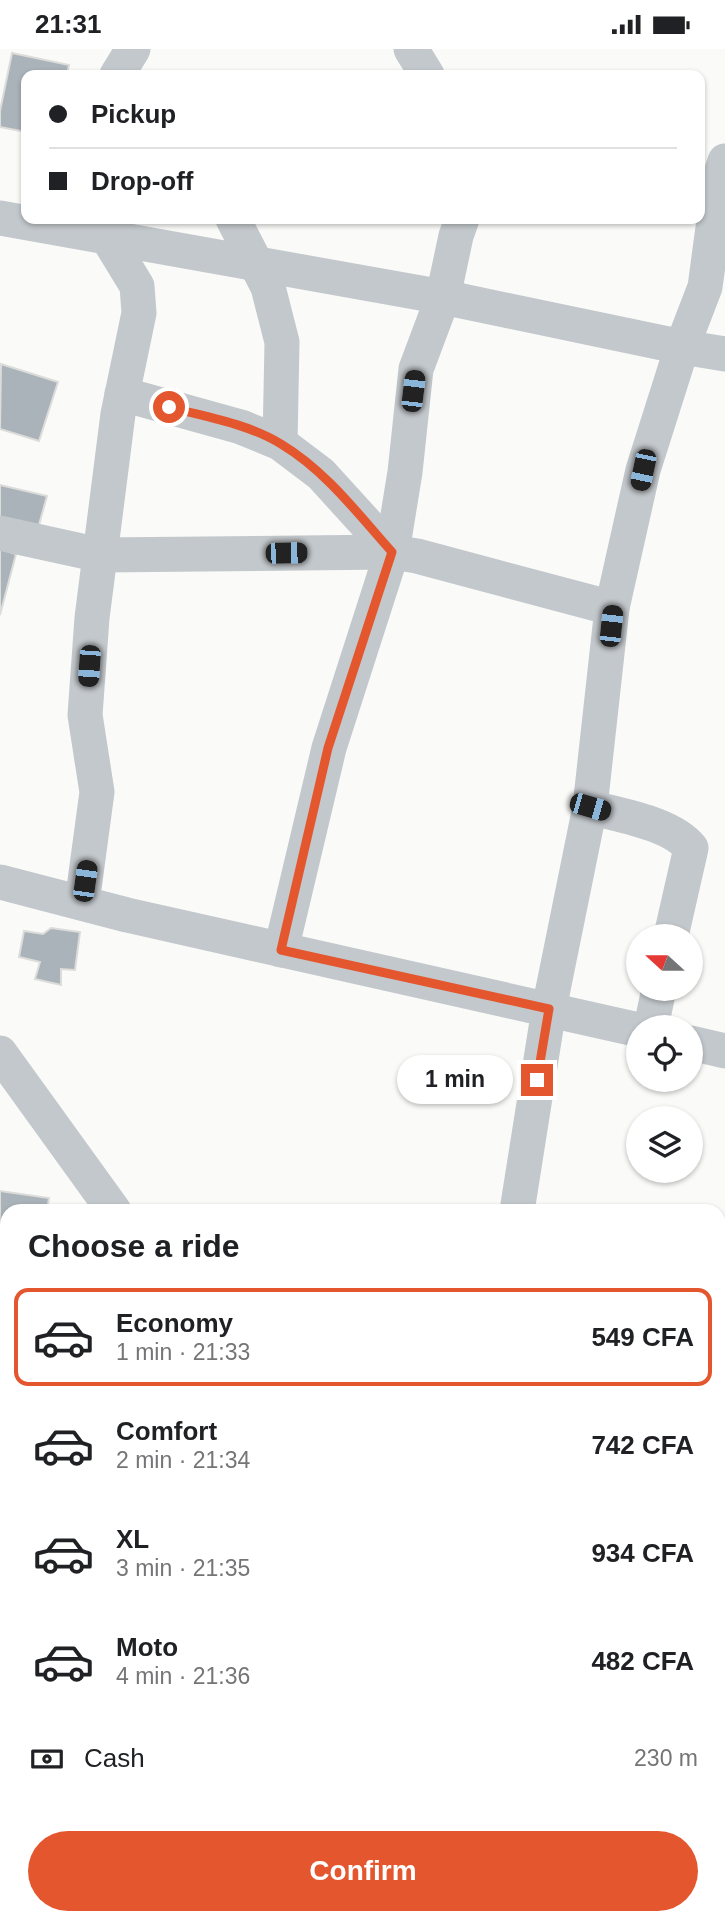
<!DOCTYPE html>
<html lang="en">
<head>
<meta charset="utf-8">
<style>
	:root { --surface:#fff; --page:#f2f2f2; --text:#202124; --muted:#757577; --line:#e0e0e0; --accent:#e4572e }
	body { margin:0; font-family:Helvetica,sans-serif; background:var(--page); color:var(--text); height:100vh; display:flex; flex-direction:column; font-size:26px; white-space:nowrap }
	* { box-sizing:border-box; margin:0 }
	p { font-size:23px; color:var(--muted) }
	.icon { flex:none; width:38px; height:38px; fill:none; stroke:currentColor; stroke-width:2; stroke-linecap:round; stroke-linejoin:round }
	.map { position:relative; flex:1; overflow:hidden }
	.drawer { position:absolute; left:0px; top:1155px; width:726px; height:721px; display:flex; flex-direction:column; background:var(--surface); border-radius:21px 21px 0 0; box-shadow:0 2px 5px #0004 }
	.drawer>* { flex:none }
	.top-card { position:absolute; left:21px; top:21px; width:684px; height:154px; border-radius:14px; box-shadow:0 2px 5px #0004; display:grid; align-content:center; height:154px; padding:0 28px; background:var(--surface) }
	.needle { width:46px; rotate:291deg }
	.fabs { position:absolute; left:626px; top:875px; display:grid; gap:14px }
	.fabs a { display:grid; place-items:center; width:77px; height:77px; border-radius:50%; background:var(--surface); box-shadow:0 2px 5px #0004; font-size:35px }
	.end { position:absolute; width:32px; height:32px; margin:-16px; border:9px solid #e4572e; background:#fff; box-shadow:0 0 0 4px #fff }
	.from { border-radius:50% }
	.bubble { position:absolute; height:49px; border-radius:24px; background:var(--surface); box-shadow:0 2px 5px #0004; font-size:23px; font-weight:700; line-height:49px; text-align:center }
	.car { position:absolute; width:21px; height:42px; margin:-21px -10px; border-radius:9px; box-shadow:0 0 5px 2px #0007; background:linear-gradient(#222 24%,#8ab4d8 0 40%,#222 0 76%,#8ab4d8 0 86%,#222 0) }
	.top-card b { display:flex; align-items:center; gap:24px; height:66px; font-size:26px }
	.top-card b+b { border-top:2px solid var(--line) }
	.top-card i { width:18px; height:18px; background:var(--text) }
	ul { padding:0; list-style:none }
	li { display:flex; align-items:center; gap:21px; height:98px; margin:0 14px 10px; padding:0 14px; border:4px solid transparent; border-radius:14px }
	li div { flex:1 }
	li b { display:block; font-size:26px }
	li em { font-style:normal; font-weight:700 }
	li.active { border-color:var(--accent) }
	li>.icon { width:63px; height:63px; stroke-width:1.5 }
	h2 { padding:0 28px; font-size:32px; line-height:84px }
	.pay { display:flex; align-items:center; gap:18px; height:77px; padding:0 28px; font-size:26px }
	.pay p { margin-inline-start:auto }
	.button { display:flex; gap:14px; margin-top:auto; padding:14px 28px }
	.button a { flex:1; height:80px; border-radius:42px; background:var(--accent); color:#fff; font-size:28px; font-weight:700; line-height:80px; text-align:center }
	.status { display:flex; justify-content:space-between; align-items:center; height:49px; padding:0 35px; background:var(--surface); direction:ltr }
	.status svg { height:19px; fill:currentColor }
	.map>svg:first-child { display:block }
	.building { fill:#aab3b9; stroke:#dcdcda; stroke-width:2 }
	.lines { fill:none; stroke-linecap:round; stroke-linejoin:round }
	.minor { stroke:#c3c8cc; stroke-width:35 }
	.route { stroke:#e4572e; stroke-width:9 }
</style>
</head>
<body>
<div class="status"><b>21:31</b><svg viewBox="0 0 49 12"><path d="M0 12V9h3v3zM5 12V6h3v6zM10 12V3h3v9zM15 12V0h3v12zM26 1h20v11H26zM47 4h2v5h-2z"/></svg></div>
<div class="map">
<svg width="725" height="1876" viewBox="0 0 725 1876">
	<rect width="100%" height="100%" fill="#fafaf8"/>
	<g class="building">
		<polygon points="12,4 69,16 67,26 26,26 26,83 0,78 0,62"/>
		<polygon points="1,315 58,333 39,392 0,380"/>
		<polygon points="0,436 47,447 37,483 0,474"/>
		<polygon points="0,500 16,505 0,566"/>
		<polygon points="51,879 80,883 75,921 61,920 61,936 35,930 40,913 19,908 24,882 43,885"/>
		<polygon points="0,1142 49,1149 47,1162 7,1162 7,1181 0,1179"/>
		<polygon points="0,1791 7,1792 7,1847 0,1846"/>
		<polygon points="0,1849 7,1854 7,1869 59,1869 58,1876 34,1870 34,1876 0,1876"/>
		<polygon points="537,1869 553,1869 552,1874 536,1872"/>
		<polygon points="560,1869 610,1869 605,1876 567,1876 563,1870"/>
	</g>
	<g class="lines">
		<g class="minor">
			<polyline points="411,0 427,26"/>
			<polyline points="117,26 133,0"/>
			<polyline points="0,169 443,248 682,298 725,305"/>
			<polyline points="233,170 268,238 282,293 280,394"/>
			<polyline points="122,345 241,378 280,394 321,425 392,503"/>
			<polyline points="0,484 100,506 392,503 417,507 612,559 643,421 682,298 705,238 720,127 725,112"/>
			<path d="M590,758C621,767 671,774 691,799L671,887"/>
			<polyline points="0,833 127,866 639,981"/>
			<polyline points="82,854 97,743 85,666 92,569 118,365 139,264 137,237 101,178"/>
			<polyline points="281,901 329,699 392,503 405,423 416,320 443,248 456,187 462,170"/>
			<polyline points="651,978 659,940"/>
			<polyline points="691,994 725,1002"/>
			<polyline points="0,1004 114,1162"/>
			<polyline points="517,1162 549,960 590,758 612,559"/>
			<polyline points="0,1236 7,1237"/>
			<polyline points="719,1239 725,1219"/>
			<polyline points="719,1371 725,1372"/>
			<polyline points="0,1485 7,1486"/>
			<polyline points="719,1636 725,1637"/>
			<polyline points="0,1750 7,1717"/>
			<polyline points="0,1780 7,1781"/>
			<polyline points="126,1869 157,1876"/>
			<polyline points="445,1869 472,1876"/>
			<polyline points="80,1876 82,1869"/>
			<polyline points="367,1876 369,1869"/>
			<polyline points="621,1876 623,1869"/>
		</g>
	</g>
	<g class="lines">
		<path class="route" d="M169,358C206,368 249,375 281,395C326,422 358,465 392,503L328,699L281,901L549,960L537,1031"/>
	</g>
</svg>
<div class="fabs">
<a><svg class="needle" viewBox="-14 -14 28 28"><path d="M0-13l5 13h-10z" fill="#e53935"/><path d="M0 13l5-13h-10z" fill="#757577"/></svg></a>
<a><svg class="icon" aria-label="locate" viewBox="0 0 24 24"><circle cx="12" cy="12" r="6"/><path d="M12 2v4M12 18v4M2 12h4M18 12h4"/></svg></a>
<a><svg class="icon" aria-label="layers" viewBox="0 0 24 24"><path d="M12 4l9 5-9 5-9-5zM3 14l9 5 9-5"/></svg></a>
</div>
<i class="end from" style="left:169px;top:358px"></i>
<i class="end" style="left:537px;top:1031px"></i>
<div class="bubble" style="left:397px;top:1006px;width:116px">1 min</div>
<i class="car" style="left:413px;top:342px;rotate:7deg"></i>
<i class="car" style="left:643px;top:421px;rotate:192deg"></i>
<i class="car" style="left:286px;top:504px;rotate:89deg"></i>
<i class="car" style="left:611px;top:577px;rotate:6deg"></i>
<i class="car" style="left:89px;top:617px;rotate:184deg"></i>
<i class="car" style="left:590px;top:758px;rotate:106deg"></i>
<i class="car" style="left:85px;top:832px;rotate:8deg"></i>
<div class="top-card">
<b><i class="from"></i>Pickup</b>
<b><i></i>Drop-off</b>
</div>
<section class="drawer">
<h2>Choose a ride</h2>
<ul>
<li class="active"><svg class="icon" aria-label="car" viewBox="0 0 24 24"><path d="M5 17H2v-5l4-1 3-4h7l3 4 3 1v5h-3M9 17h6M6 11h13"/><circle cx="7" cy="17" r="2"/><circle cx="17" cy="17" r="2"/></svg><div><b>Economy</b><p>1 min · 21:33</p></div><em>549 CFA</em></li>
<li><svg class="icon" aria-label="car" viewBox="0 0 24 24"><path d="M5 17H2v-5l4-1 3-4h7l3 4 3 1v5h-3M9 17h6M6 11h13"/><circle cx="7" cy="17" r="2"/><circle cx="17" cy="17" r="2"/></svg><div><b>Comfort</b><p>2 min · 21:34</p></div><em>742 CFA</em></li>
<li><svg class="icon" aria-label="car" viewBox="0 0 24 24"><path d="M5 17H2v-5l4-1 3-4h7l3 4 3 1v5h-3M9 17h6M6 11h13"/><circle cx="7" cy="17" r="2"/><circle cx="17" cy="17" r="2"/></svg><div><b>XL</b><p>3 min · 21:35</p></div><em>934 CFA</em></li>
<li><svg class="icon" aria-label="car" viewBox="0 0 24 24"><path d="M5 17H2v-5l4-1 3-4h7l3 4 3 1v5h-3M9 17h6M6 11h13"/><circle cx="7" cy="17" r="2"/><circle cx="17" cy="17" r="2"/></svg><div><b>Moto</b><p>4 min · 21:36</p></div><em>482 CFA</em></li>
</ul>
<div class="pay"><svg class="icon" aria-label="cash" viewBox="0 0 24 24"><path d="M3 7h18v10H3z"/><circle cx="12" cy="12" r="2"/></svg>Cash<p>230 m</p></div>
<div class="button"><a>Confirm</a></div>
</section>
</div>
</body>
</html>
